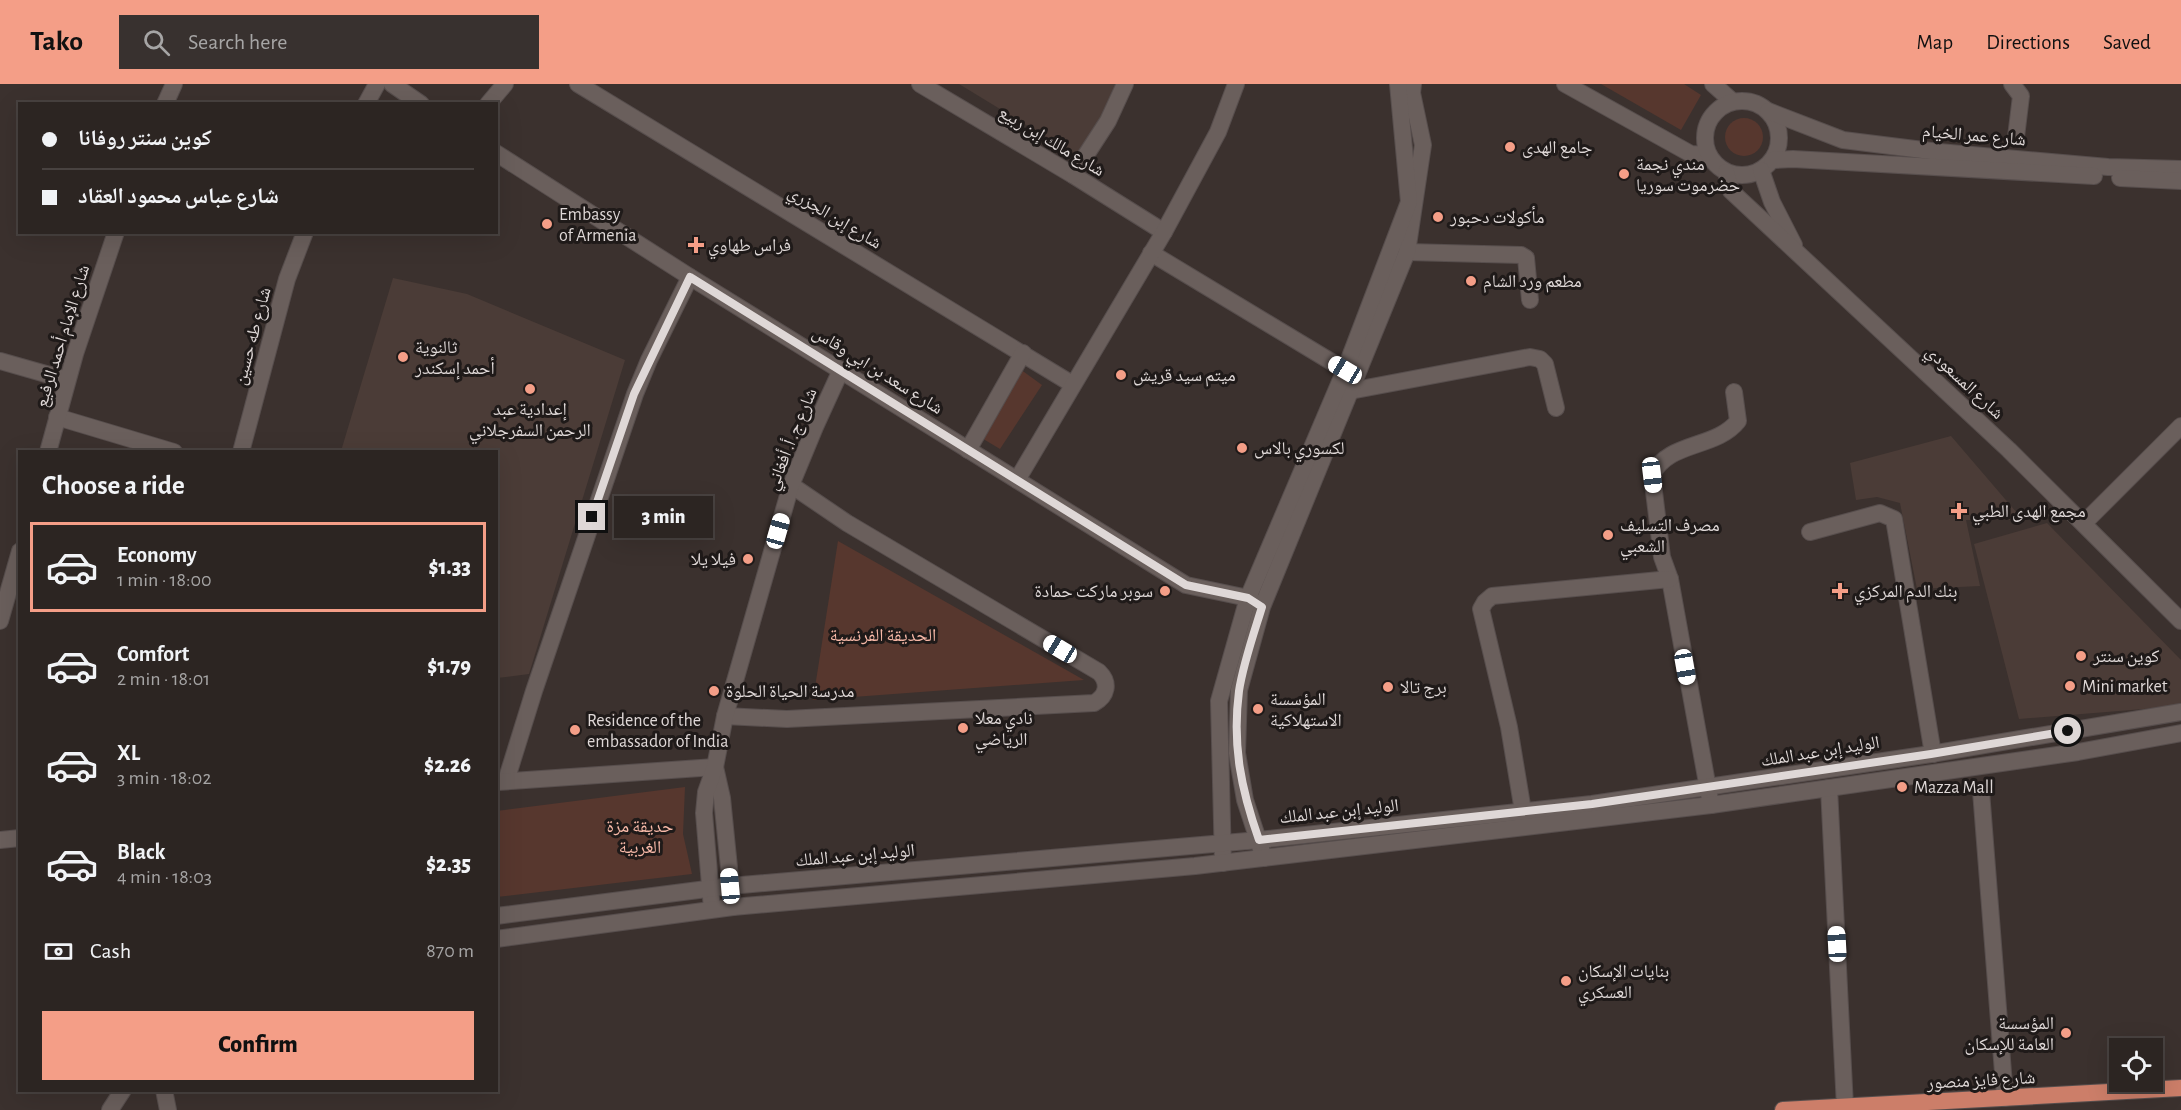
<!DOCTYPE html>
<html lang="en">
<head>
<meta charset="utf-8">
<style>
	:root { --surface:#2c2522; --page:#38312f; --text:#f1f3f6; --muted:#a6a5a5; --line:#484240; --accent:#f49e87 }
	body { margin:0; font-family:"Alegreya Sans","Noto Naskh Arabic",sans-serif; background:var(--page); color:var(--text); height:100vh; display:flex; flex-direction:column; font-size:22px; white-space:nowrap }
	* { box-sizing:border-box; margin:0 }
	p { font-size:20px; color:var(--muted) }
	.icon { flex:none; width:33px; height:33px; fill:none; stroke:currentColor; stroke-width:2; stroke-linecap:round; stroke-linejoin:round }
	.map { position:relative; flex:1; overflow:hidden }
	.panel { position:absolute; left:18px; top:366px; width:480px; height:642px; display:flex; flex-direction:column; background:var(--surface); border-radius:0px; box-shadow:0 6px 24px #0002,0 0 0 2px var(--line) }
	.panel>* { flex:none }
	.hud { position:absolute; left:18px; top:18px; width:480px; height:132px; border-radius:0px; box-shadow:0 6px 24px #0002,0 0 0 2px var(--line); display:grid; align-content:center; height:132px; padding:0 24px; background:var(--surface) }
	.fabs { position:absolute; left:2109px; top:954px; display:grid; gap:12px }
	.fabs a { display:grid; place-items:center; width:54px; height:54px; border-radius:0px; background:var(--surface); box-shadow:0 6px 24px #0002,0 0 0 2px var(--line); font-size:30px }
	.end { position:absolute; width:27px; height:27px; margin:-14px; border:8px solid #dfd8d7; background:#111; box-shadow:0 0 0 3px #111 }
	.from { border-radius:50% }
	.bubble { position:absolute; height:42px; border-radius:0px; background:var(--surface); box-shadow:0 6px 24px #0002,0 0 0 2px var(--line); font-size:20px; font-weight:800; line-height:42px; text-align:center }
	.car { position:absolute; width:18px; height:36px; margin:-18px -9px; border-radius:8px; box-shadow:0 0 4px 2px #0007; background:linear-gradient(#fff 24%,#345 0 40%,#fff 0 76%,#345 0 86%,#fff 0) }
	.hud b { display:flex; align-items:center; gap:21px; height:57px; font-size:22px }
	.hud b+b { border-top:2px solid var(--line) }
	.hud i { width:15px; height:15px; background:var(--text) }
	ul { padding:0; list-style:none }
	li { display:flex; align-items:center; gap:18px; height:90px; margin:0 12px 9px; padding:0 12px; border:3px solid transparent; border-radius:0px }
	li div { flex:1 }
	li b { display:block; font-size:22px }
	li em { font-style:normal; font-weight:800 }
	li.on { border-color:var(--accent) }
	li>.icon { width:54px; height:54px; stroke-width:1.5 }
	h2 { padding:0 24px; font-size:27px; line-height:72px }
	.pay { display:flex; align-items:center; gap:15px; height:66px; padding:0 24px; font-size:22px }
	.pay p { margin-inline-start:auto }
	.primary-button { display:flex; gap:12px; margin-top:auto; padding:12px 24px }
	.primary-button a { flex:1; height:69px; border-radius:0px; background:var(--accent); color:#111; font-size:24px; font-weight:800; line-height:69px; text-align:center }
	header { display:flex; align-items:center; gap:36px; box-sizing:border-box; height:84px; padding:0 30px; background:var(--accent); color:#111 }
	header strong { font-size:28px }
	nav { display:flex; gap:33px; margin-inline-start:auto; font-size:21px }
	.search { width:420px; height:54px; background:var(--page); display:flex; align-items:center; gap:15px; box-sizing:border-box; padding:0 21px; border-radius:0px; color:var(--muted); font-size:22px }
	.map>svg:first-child { display:block }
	.built { fill:#4b3c37 }
	.green { fill:#57372e }
	.lines { fill:none; stroke-linecap:round; stroke-linejoin:round }
	.minor-casing { stroke:#574e4d; stroke-width:18 }
	.tertiary-casing { stroke:#574e4d; stroke-width:18 }
	.secondary-casing { stroke:#574e4d; stroke-width:18 }
	.trunk-casing { stroke:#574e4d; stroke-width:18 }
	.minor { stroke:#6a5f5c; stroke-width:16 }
	.tertiary { stroke:#6a5f5c; stroke-width:16 }
	.secondary { stroke:#6a5f5c; stroke-width:16 }
	.trunk { stroke:#cc7e69; stroke-width:16 }
	.route { stroke:#dfd8d7; stroke-width:8 }
	.poi-dot { fill:#f49e87; stroke:#1f1a19; stroke-width:2 }
	.labels { text-anchor:middle; stroke-width:6; stroke-linejoin:round; paint-order:stroke }
	.street-label { font-size:18px; fill:#dfd8d7; stroke:#1f1a19 }
	.poi-label { font-size:18px; fill:#dfd8d7; stroke:#1f1a19; text-anchor:start }
	.park-label { font-size:18px; fill:#f8b9a8; stroke:#1f1a19 }
</style>
</head>
<body>
<header>
<strong>Tako</strong>
<div class="search"><svg class="icon" aria-label="search" viewBox="0 0 24 24"><circle cx="10" cy="10" r="6"/><path d="M15 15l6 6"/></svg>Search here</div>
<nav><a>Map</a><a>Directions</a><a>Saved</a></nav>
</header>
<div class="map">
<svg width="2181" height="1026" viewBox="0 0 2181 1026">
	<rect width="100%" height="100%" fill="#3b312e"/>
	<g class="built">
		<polygon points="959,0 1119,0 1079,73"/>
		<polygon points="393,194 467,210 625,276 529,590 497,594 496,368 341,367"/>
		<polygon points="1951,352 2023,436 1966,436 1980,502 1917,505 1900,419 1877,413 1856,416 1850,379"/>
		<polygon points="2047,439 2181,576 2181,622 2019,635 1974,460"/>
	</g>
	<g class="green">
		<polygon points="1601,0 1684,0 1701,11 1681,46"/>
		<circle cx="1744" cy="53" r="19"/>
		<polygon points="1020,285 1042,301 1000,365 980,353"/>
		<polygon points="838,457 1084,596 813,616"/>
		<polygon points="685,703 683,750 692,790 497,813 497,727"/>
	</g>
	<g class="lines">
		<defs>
			<g id="minor">
				<polyline points="392,0 421,20"/>
				<polyline points="578,0 1072,300"/>
				<polyline points="920,0 1073,91 1164,148"/>
				<polyline points="2012,0 2021,12 2016,53"/>
				<polyline points="165,20 174,0"/>
				<polyline points="366,20 377,0"/>
				<polyline points="488,20 505,0"/>
				<polyline points="496,69 690,193 1186,501 1248,514 1259,521"/>
				<polyline points="1073,91 1108,37 1125,0"/>
				<polyline points="1407,168 1521,171 1526,174 1530,216"/>
				<polyline points="1151,169 1345,286"/>
				<polyline points="0,277 67,296"/>
				<polyline points="1350,307 1530,273 1540,275 1545,280 1556,324"/>
				<polyline points="57,333 174,368"/>
				<polyline points="968,366 1023,269"/>
				<polyline points="48,368 75,270 116,148"/>
				<polyline points="241,368 287,195 305,148"/>
				<polyline points="1017,396 1164,148 1218,48 1236,0"/>
				<polyline points="2084,439 2181,342"/>
				<polyline points="1810,448 1880,429 1894,435 1933,670"/>
				<polyline points="0,537 20,467"/>
				<path d="M725,632L787,635L1094,619C1107,612 1110,599 1099,588L847,439L791,401"/>
				<polyline points="715,683 722,714 733,823"/>
				<polyline points="506,697 534,607 635,310 649,276 690,193"/>
				<polyline points="498,698 715,683"/>
				<polyline points="1829,704 1845,1023"/>
				<polyline points="1981,707 2005,1014"/>
				<path d="M1711,721L1670,495L1662,473L1652,391C1668,357 1716,365 1738,337L1734,308"/>
				<polyline points="1523,727 1509,643 1481,525 1485,518 1492,512 1670,495"/>
				<polyline points="0,756 20,754"/>
				<polyline points="712,825 704,729 706,708 715,683 725,632 791,401 815,343 841,286"/>
			</g>
			<g id="tertiary">
				<polyline points="1565,0 1691,70 1708,71"/>
				<polyline points="1713,0 1732,17"/>
				<circle cx="1742" cy="54" r="37"/>
				<polyline points="1768,27 1843,56 1939,68 2108,83 2181,85"/>
				<polyline points="1772,76 1793,75 2094,92"/>
				<polyline points="1761,86 1772,118 1794,161"/>
				<polyline points="1726,88 1731,107 2009,366 2181,537"/>
				<polyline points="2120,94 2181,97"/>
				<polyline points="1264,774 1245,716 1237,669 1239,606 1262,523 1407,168 1423,61 1412,9 1413,0"/>
				<polyline points="1223,779 1219,617 1248,514 1345,286 1409,118 1398,0"/>
			</g>
			<g id="secondary">
				<polyline points="496,832 730,802 1259,756 1592,720 1931,670 2181,628"/>
				<polyline points="496,855 733,823 1195,782 1711,721 2078,668 2181,649"/>
				<polyline points="164,1006 168,1026"/>
				<polyline points="110,1026 123,1006"/>
			</g>
			<polyline id="trunk" points="1783,1026 2181,1004"/>
		</defs>
		<use href="#minor" class="minor-casing"/>
		<use href="#tertiary" class="tertiary-casing"/>
		<use href="#secondary" class="secondary-casing"/>
		<use href="#trunk" class="trunk-casing"/>
		<use href="#minor" class="minor"/>
		<use href="#tertiary" class="tertiary"/>
		<use href="#secondary" class="secondary"/>
		<use href="#trunk" class="trunk"/>
	</g>
	<g class="lines">
		<path class="route" d="M592,433L634,310L690,193L1186,501L1248,514L1262,523C1254,549 1243,580 1239,607C1232,661 1241,705 1259,756L1592,720L1931,670L2068,647"/>
	</g>
	<g class="poi-dot">
		<circle cx="1510" cy="63" r="6"/>
		<circle cx="1624" cy="90" r="6"/>
		<circle cx="1438" cy="133" r="6"/>
		<circle cx="547" cy="140" r="6"/>
		<path d="M693 152h6v6h6v6h-6v6h-6v-6h-6v-6h6z"/>
		<circle cx="1471" cy="197" r="6"/>
		<circle cx="403" cy="273" r="6"/>
		<circle cx="1121" cy="291" r="6"/>
		<circle cx="530" cy="305" r="6"/>
		<circle cx="1242" cy="364" r="6"/>
		<path d="M1956 418h6v6h6v6h-6v6h-6v-6h-6v-6h6z"/>
		<circle cx="1608" cy="451" r="6"/>
		<circle cx="748" cy="475" r="6"/>
		<circle cx="1165" cy="507" r="6"/>
		<path d="M1837 498h6v6h6v6h-6v6h-6v-6h-6v-6h6z"/>
		<circle cx="2081" cy="572" r="6"/>
		<circle cx="2070" cy="602" r="6"/>
		<circle cx="1388" cy="603" r="6"/>
		<circle cx="714" cy="607" r="6"/>
		<circle cx="1258" cy="625" r="6"/>
		<circle cx="963" cy="644" r="6"/>
		<circle cx="575" cy="646" r="6"/>
		<circle cx="1902" cy="703" r="6"/>
		<circle cx="1566" cy="897" r="6"/>
		<circle cx="2066" cy="949" r="6"/>
	</g>
	<g class="labels">
		<g class="street-label">
			<text transform="translate(1974 51) rotate(5)" y="6">شارع عمر الخيام</text>
			<text transform="translate(1052 57) rotate(31)" y="6">شارع مالك إبن ربيع</text>
			<text transform="translate(835 133) rotate(31)" y="6">شارع إبن الجزري</text>
			<text transform="translate(62 252) rotate(-73)" y="6">شارع الإمام أحمد الرفيع</text>
			<text transform="translate(252 252) rotate(-75)" y="6">شارع طه حسين</text>
			<text transform="translate(878 286) rotate(32)" y="6">شارع سعد بن ابي وقاس</text>
			<text transform="translate(1965 298) rotate(43)" y="6">شارع المسعودي</text>
			<text transform="translate(791 355) rotate(-68)" y="6">شارع ج. أ. أفغاني</text>
			<text transform="translate(1820 667) rotate(-9)" y="6">الوليد إبن عبد الملك</text>
			<text transform="translate(1339 727) rotate(-6)" y="6">الوليد إبن عبد الملك</text>
			<text transform="translate(855 771) rotate(-5)" y="6">الوليد إبن عبد الملك</text>
			<text transform="translate(1981 996) rotate(-3)" y="6">شارع فايز منصور</text>
		</g>
		<g class="poi-label">
			<text x="1522" y="69">جامع الهدى</text>
			<text x="1636" y="86">مندي نجمة<tspan x="1636" dy="21">حضرموت سوريا</tspan></text>
			<text x="559" y="136">Embassy<tspan x="559" dy="21">of Armenia</tspan></text>
			<text x="1450" y="139">مأكولات دحبور</text>
			<text x="708" y="167">فراس طهاوي</text>
			<text x="1483" y="203">مطعم ورد الشام</text>
			<text x="415" y="269">ثالنوية<tspan x="415" dy="21">أحمد إسكندر</tspan></text>
			<text x="1133" y="297">ميتم سيد قريش</text>
			<text x="530" y="331" text-anchor="middle">إعدادية عبد<tspan x="530" dy="21">الرحمن السفرجلاني</tspan></text>
			<text x="1254" y="370">لكسوري بالاس</text>
			<text x="1972" y="433">مجمع الهدى الطبي</text>
			<text x="1620" y="447">مصرف التسليف<tspan x="1620" dy="21">الشعبي</tspan></text>
			<text x="736" y="481" text-anchor="end">فيلا يلا</text>
			<text x="1153" y="513" text-anchor="end">سوبر ماركت حمادة</text>
			<text x="1854" y="513">بنك الدم المركزي</text>
			<text x="2093" y="578">كوين سنتر</text>
			<text x="2082" y="608">Mini market</text>
			<text x="1400" y="609">برج تالا</text>
			<text x="726" y="613">مدرسة الحياة الحلوة</text>
			<text x="1270" y="621">المؤسسة<tspan x="1270" dy="21">الاستهلاكية</tspan></text>
			<text x="975" y="640">نادي معلا<tspan x="975" dy="21">الرياضي</tspan></text>
			<text x="587" y="642">Residence of the<tspan x="587" dy="21">embassador of India</tspan></text>
			<text x="1914" y="709">Mazza Mall</text>
			<text x="1578" y="893">بنايات الإسكان<tspan x="1578" dy="21">العسكري</tspan></text>
			<text x="2054" y="945" text-anchor="end">المؤسسة<tspan x="2054" dy="21">العامة للإسكان</tspan></text>
		</g>
		<g class="park-label">
			<text x="883" y="557">الحديقة الفرنسية</text>
			<text x="640" y="748">حديقة مزة<tspan x="640" dy="21">الغربية</tspan></text>
		</g>
	</g>
</svg>
<div class="fabs">
<a><svg class="icon" aria-label="locate" viewBox="0 0 24 24"><circle cx="12" cy="12" r="6"/><path d="M12 2v4M12 18v4M2 12h4M18 12h4"/></svg></a>
</div>
<i class="end from" style="left:2068px;top:647px"></i>
<i class="end" style="left:592px;top:433px"></i>
<div class="bubble" style="left:614px;top:412px;width:99px">3 min</div>
<i class="car" style="left:1345px;top:286px;rotate:301deg"></i>
<i class="car" style="left:1652px;top:391px;rotate:173deg"></i>
<i class="car" style="left:778px;top:447px;rotate:16deg"></i>
<i class="car" style="left:1060px;top:565px;rotate:301deg"></i>
<i class="car" style="left:1685px;top:583px;rotate:170deg"></i>
<i class="car" style="left:730px;top:802px;rotate:355deg"></i>
<i class="car" style="left:1837px;top:860px;rotate:357deg"></i>
<div class="hud">
<b><i class="from"></i>كوين سنتر روفانا</b>
<b><i></i>شارع عباس محمود العقاد</b>
</div>
<section class="panel">
<h2>Choose a ride</h2>
<ul>
<li class="on"><svg class="icon" aria-label="car" viewBox="0 0 24 24"><path d="M5 17H2v-5l4-1 3-4h7l3 4 3 1v5h-3M9 17h6M6 11h13"/><circle cx="7" cy="17" r="2"/><circle cx="17" cy="17" r="2"/></svg><div><b>Economy</b><p>1 min · 18:00</p></div><em>$1.33</em></li>
<li><svg class="icon" aria-label="car" viewBox="0 0 24 24"><path d="M5 17H2v-5l4-1 3-4h7l3 4 3 1v5h-3M9 17h6M6 11h13"/><circle cx="7" cy="17" r="2"/><circle cx="17" cy="17" r="2"/></svg><div><b>Comfort</b><p>2 min · 18:01</p></div><em>$1.79</em></li>
<li><svg class="icon" aria-label="car" viewBox="0 0 24 24"><path d="M5 17H2v-5l4-1 3-4h7l3 4 3 1v5h-3M9 17h6M6 11h13"/><circle cx="7" cy="17" r="2"/><circle cx="17" cy="17" r="2"/></svg><div><b>XL</b><p>3 min · 18:02</p></div><em>$2.26</em></li>
<li><svg class="icon" aria-label="car" viewBox="0 0 24 24"><path d="M5 17H2v-5l4-1 3-4h7l3 4 3 1v5h-3M9 17h6M6 11h13"/><circle cx="7" cy="17" r="2"/><circle cx="17" cy="17" r="2"/></svg><div><b>Black</b><p>4 min · 18:03</p></div><em>$2.35</em></li>
</ul>
<div class="pay"><svg class="icon" aria-label="cash" viewBox="0 0 24 24"><path d="M3 7h18v10H3z"/><circle cx="12" cy="12" r="2"/></svg>Cash<p>870 m</p></div>
<div class="primary-button"><a>Confirm</a></div>
</section>
</div>
</body>
</html>
